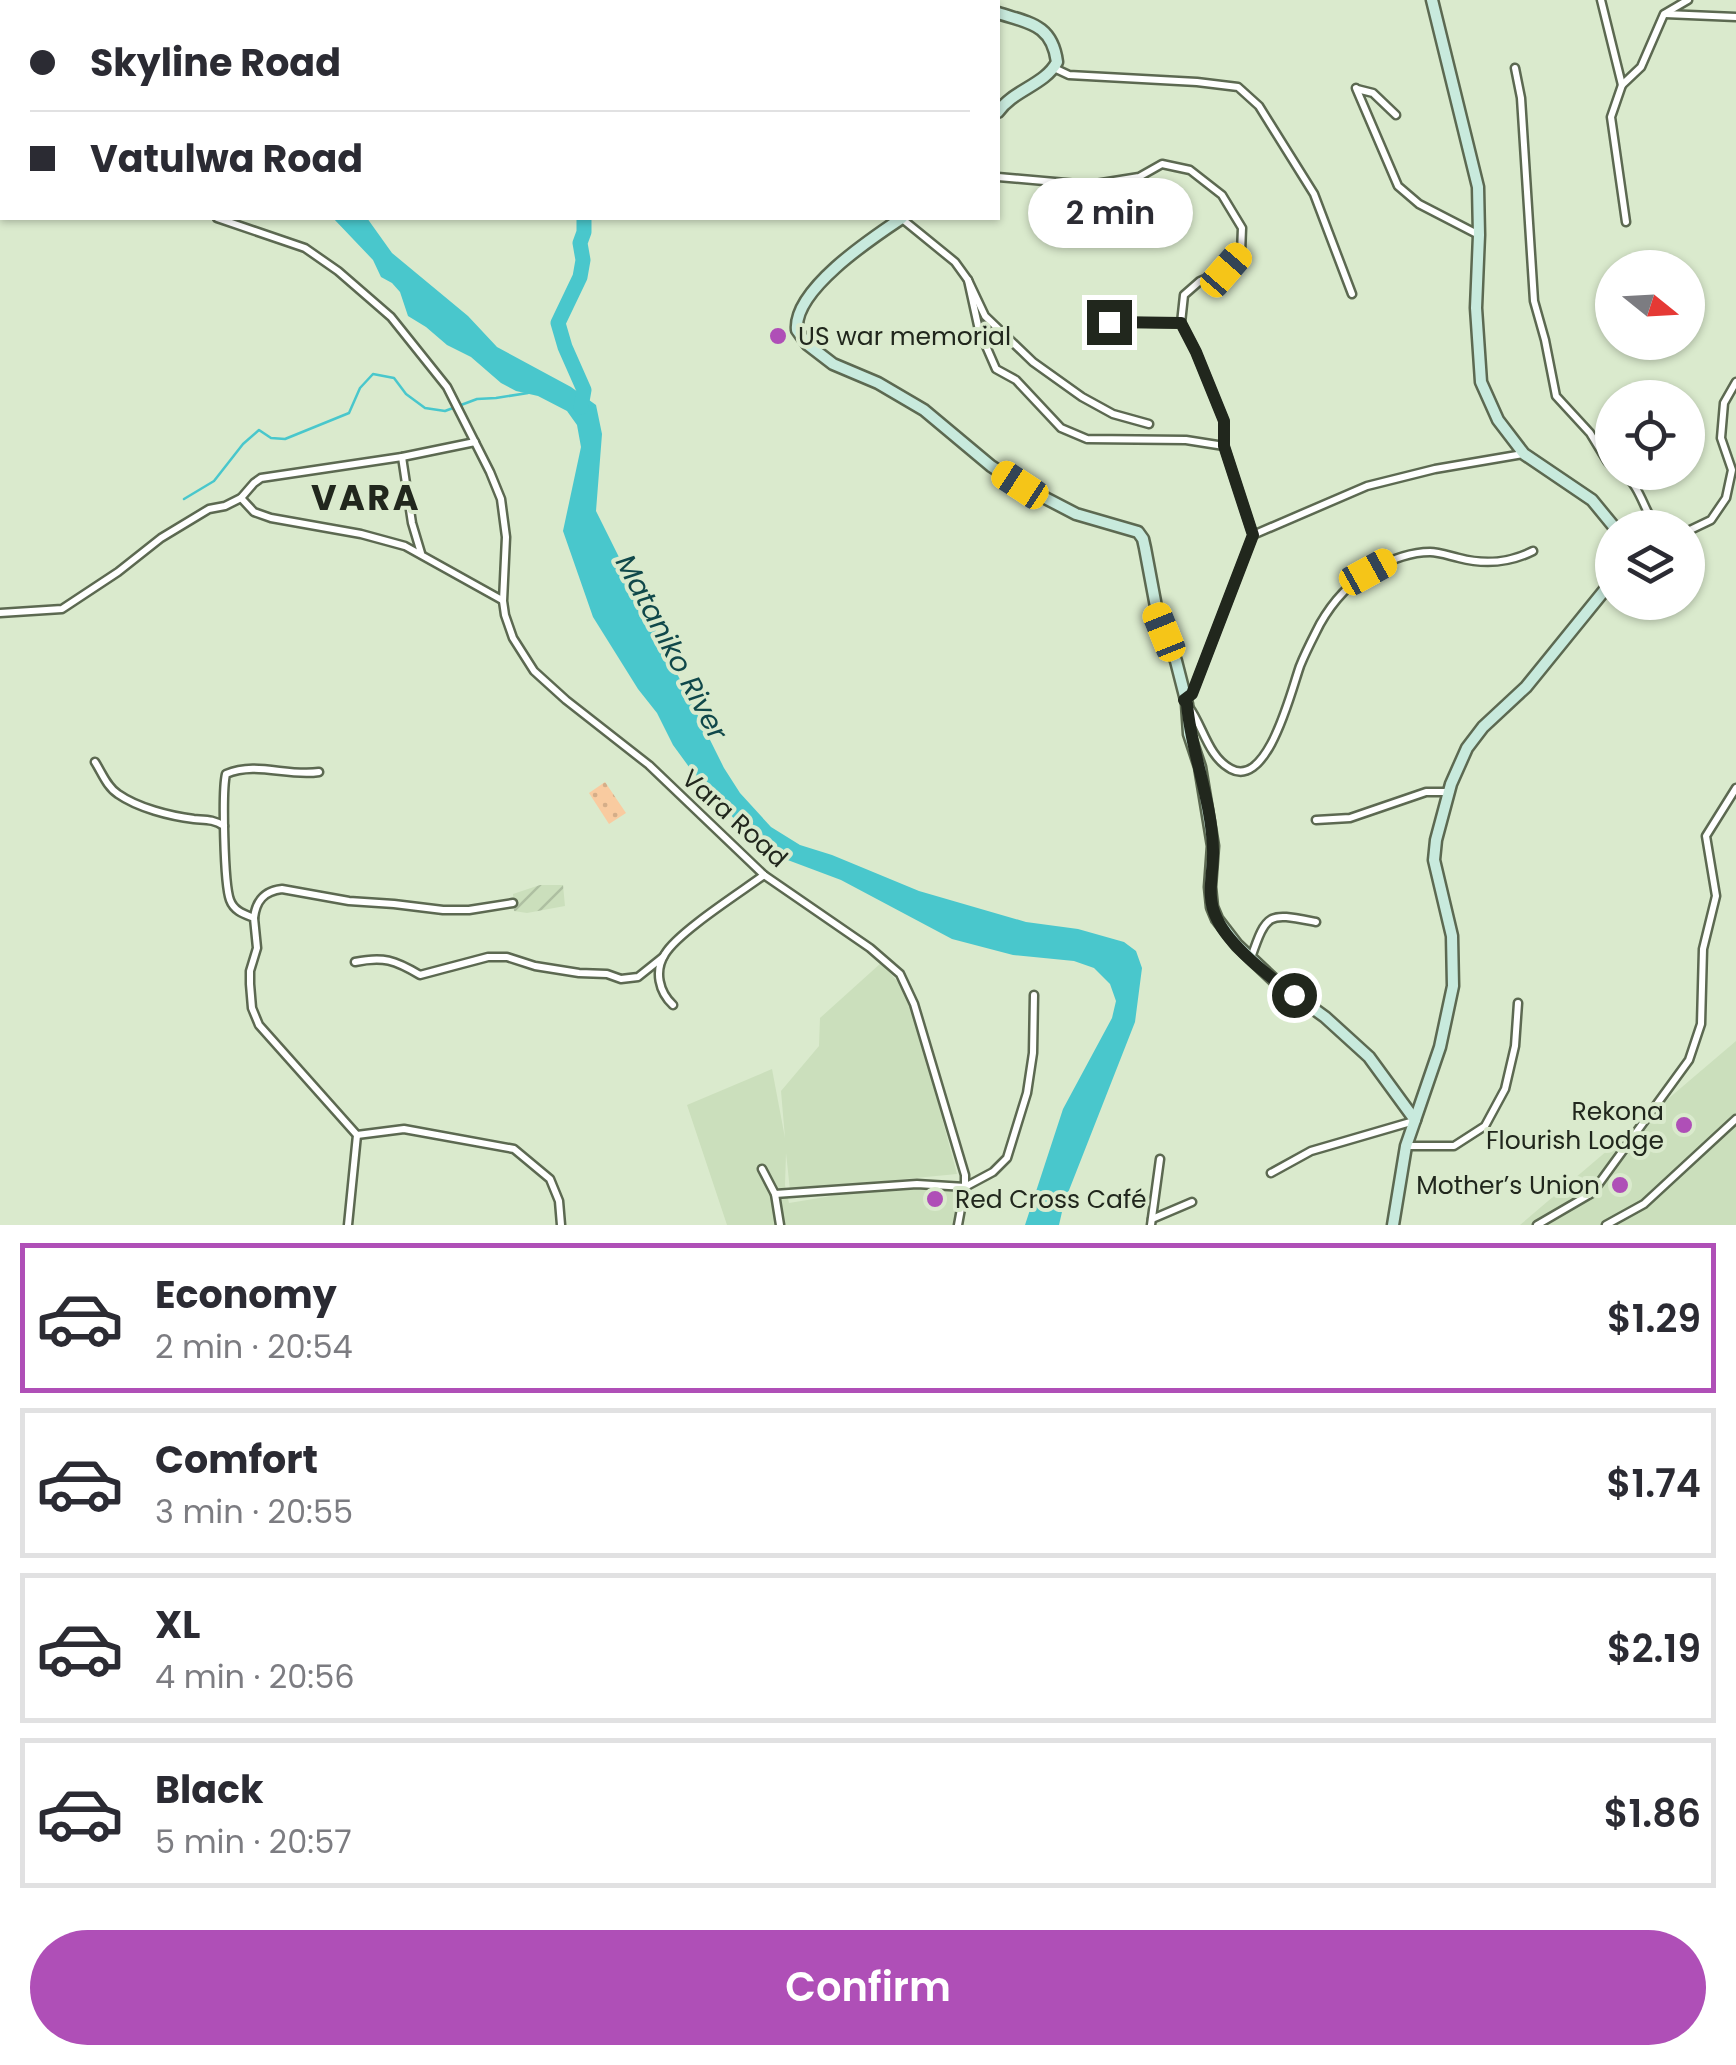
<!DOCTYPE html>
<html lang="en">
<head>
<meta charset="utf-8">
<style>
	:root { --surface:#fff; --page:#f7f7f7; --text:#2b2b33; --muted:#7c7c81; --line:#e1e1e2; --accent:#af4fb7 }
	body { margin:0; font-family:Poppins,sans-serif; background:var(--page); color:var(--text); height:100vh; display:flex; flex-direction:column; font-size:38px; white-space:nowrap }
	* { box-sizing:border-box; margin:0 }
	p { font-size:32px; color:var(--muted) }
	.icon { flex:none; width:55px; height:55px; fill:none; stroke:currentColor; stroke-width:2; stroke-linecap:round; stroke-linejoin:round }
	.map { position:relative; height:1225px; overflow:hidden }
	.side { display:flex; flex-direction:column; background:var(--surface); flex:1 }
	.side>* { flex:none }
	.guide { position:absolute; left:0px; top:0px; width:1000px; height:220px; box-shadow:0 2px 8px #0004; display:grid; align-content:center; height:220px; padding:0 30px; background:var(--surface) }
	.needle { width:65px; rotate:108deg }
	.buttons { position:absolute; left:1595px; top:250px; display:grid; gap:20px }
	.buttons a { display:grid; place-items:center; width:110px; height:110px; border-radius:50%; background:var(--surface); box-shadow:0 2px 8px #0004; font-size:50px }
	.end { position:absolute; width:45px; height:45px; margin:-22px; border:12px solid #21271d; background:#fff; box-shadow:0 0 0 5px #fff }
	.from { border-radius:50% }
	.bubble { position:absolute; height:70px; border-radius:35px; background:var(--surface); box-shadow:0 2px 8px #0004; font-size:32px; font-weight:600; line-height:70px; text-align:center }
	.car { position:absolute; width:30px; height:60px; margin:-30px -15px; border-radius:12px; box-shadow:0 0 8px 2px #0007; background:linear-gradient(#f5c518 24%,#345 0 40%,#f5c518 0 76%,#345 0 86%,#f5c518 0) }
	.guide b { display:flex; align-items:center; gap:35px; height:95px; font-size:38px }
	.guide b+b { border-top:2px solid var(--line) }
	.guide i { width:25px; height:25px; background:var(--text) }
	ul { padding:18px 0 0; list-style:none }
	li { display:flex; align-items:center; gap:30px; height:150px; margin:0 20px 15px; padding:0 10px; border:5px solid var(--line); border-radius:0px }
	li div { flex:1 }
	li b { display:block; font-size:38px }
	li em { font-style:normal; font-weight:600 }
	li.on { border-color:var(--accent) }
	li>.icon { width:90px; height:90px; stroke-width:1.5 }
	.button { display:flex; gap:20px; margin-top:auto; padding:20px 30px }
	.button a { flex:1; height:115px; border-radius:60px; background:var(--accent); color:#fff; font-size:40px; font-weight:600; line-height:115px; text-align:center }
	.map>svg:first-child { display:block }
	.built { fill:#cbdfbc }
	.industrial { fill:url(#industrial-furrows) }
	.grass { fill:url(#grass-dots) }
	.water { fill:#49c7cc }
	.lines { fill:none; stroke-linecap:round; stroke-linejoin:round }
	.stream { stroke:#49c7cc; stroke-width:2.5 }
	.river { stroke:#49c7cc; stroke-width:15 }
	.street-casing { stroke:#5c6951; stroke-width:11 }
	.secondary-casing { stroke:#5c6951; stroke-width:15 }
	.street { stroke:#fff; stroke-width:6 }
	.secondary { stroke:#c8eadd; stroke-width:10 }
	.route { stroke:#21271d; stroke-width:12 }
	.poi-dot { fill:#af4fb7; stroke:#daeacd; stroke-width:4 }
	.labels { text-anchor:middle; stroke-width:8; stroke-linejoin:round; paint-order:stroke }
	.poi-label { font-size:25px; fill:#21271d; stroke:#daeacd; text-anchor:start }
	.street-label { font-size:25px; fill:#21271d; stroke:#daeacd }
	.water-label { font-size:28px; font-style:italic; fill:#10484a; stroke:#daeacd }
	.district-label { font-size:35px; font-weight:bold; letter-spacing:2.5px; fill:#21271d; stroke:#daeacd }
</style>
</head>
<body>
<div class="map">
<svg width="1736" height="1225" viewBox="0 0 1736 1225">
	<defs>
		<pattern id="industrial-furrows" width="10" height="10" patternUnits="userSpaceOnUse" patternTransform="scale(2.5)"><rect width="10" height="10" fill="#cbdfbc"/><path d="M-1 1l2-2M0 10L10 0M9 11l2-2" fill="none" stroke="#aebfa1"/></pattern>
		<pattern id="grass-dots" width="8" height="8" patternUnits="userSpaceOnUse" patternTransform="scale(2.5)"><rect width="8" height="8" fill="#f9cba0"/><path d="M2 2h.1M6 6h.1" fill="none" stroke="#d5ae89" stroke-width="1.8" stroke-linecap="round"/></pattern>
	</defs>
	<rect width="100%" height="100%" fill="#daeacd"/>
	<g class="built">
		<polygon points="881,963 899,983 912,1006 957,1174 790,1190 786,1153 785,1185 789,1203 898,1185 963,1193 957,1225 727,1225 687,1105 772,1069 785,1138 781,1091 819,1046 820,1018"/>
		<polygon points="1736,1041 1736,1225 1520,1225"/>
	</g>
	<polygon class="industrial" points="540,885 563,885 565,906 527,913 514,911 513,894"/>
	<polygon class="grass" points="605,782 626,813 609,824 589,793"/>
	<polygon class="water" points="333,218 367,218 392,253 468,316 497,347 571,387 596,405 602,434 596,511 724,768 740,793 771,827 800,845 832,855 919,891 1026,922 1078,929 1124,942 1136,951 1142,968 1135,1022 1064,1203 1059,1225 1025,1225 1063,1109 1112,1018 1116,1001 1110,984 1094,968 1074,961 1013,955 952,939 841,880 785,859 770,851 740,825 700,782 673,745 657,713 638,689 593,617 563,531 581,447 577,425 567,411 538,396 516,391 501,383 471,357 447,345 426,327 408,316 400,292 392,283 381,277 373,260"/>
	<g class="lines">
		<polyline class="stream" points="184,499 214,481 243,444 259,430 271,438 285,439 349,413 360,388 373,374 394,378 406,394 425,408 445,411 477,399 496,398 528,393"/>
		<g class="river">
			<polyline points="308,2 310,0"/>
			<polyline points="657,2 658,0"/>
			<polyline points="581,407 584,390 565,347 558,323 580,277 583,260 580,243 584,232 584,218"/>
		</g>
		<defs>
			<g id="street">
				<polyline points="1601,0 1622,85 1611,117 1626,222"/>
				<polyline points="829,2 830,0"/>
				<polyline points="1665,14 1736,17"/>
				<polyline points="0,38 2,40"/>
				<polyline points="1054,68 1069,75 1197,82 1238,87 1259,106 1314,194 1352,294"/>
				<polyline points="1515,68 1521,98 1534,301 1545,340 1556,396 1590,433 1607,461 1612,466"/>
				<polyline points="1622,85 1641,67 1664,14 1688,0"/>
				<polyline points="1356,88 1398,186 1419,204 1479,235"/>
				<polyline points="1357,89 1373,93 1396,115"/>
				<polyline points="998,177 1089,185 1146,202"/>
				<polyline points="1089,185 1139,177 1162,164 1190,170 1222,195 1242,228 1241,253 1226,270 1200,281 1184,295 1181,323"/>
				<polyline points="217,218 305,248 338,271 391,317 447,387 490,472 501,499 506,537 503,601 505,615 513,638 534,671 566,700 649,765 764,875 870,948 900,974 914,1004 965,1175 965,1187 958,1225"/>
				<polyline points="901,218 955,262 968,280 985,316 1033,362 1082,397 1113,414 1149,424"/>
				<polyline points="968,280 979,330 996,369 1016,380 1061,428 1087,439 1186,440 1224,446"/>
				<polyline points="1109,322 1181,323 1196,352 1224,421 1224,446 1253,535"/>
				<polyline points="402,457 412,523 421,553"/>
				<path d="M1622,472C1641,487 1643,509 1657,528"/>
				<polyline points="241,498 254,512 271,518 361,534 405,546 502,600"/>
				<polyline points="1688,531 1711,520 1726,498 1732,470 1721,438 1724,403 1736,382"/>
				<polyline points="0,613 62,609 118,572 161,538 209,509 225,506 241,498 254,483 261,478 402,457 475,442"/>
				<polyline points="1185,699 1195,686 1253,535 1367,486 1435,469 1523,454"/>
				<path d="M1189,707C1203,726 1208,757 1231,769C1268,789 1292,688 1300,666C1306,651 1313,638 1320,624C1333,601 1349,583 1372,570C1388,561 1410,552 1430,552C1439,552 1450,556 1459,558C1486,565 1509,563 1533,551"/>
				<path d="M95,762C102,773 107,787 118,794C138,808 170,816 194,819C206,820 213,819 224,826"/>
				<path d="M319,772C287,777 257,761 226,774C222,791 224,884 230,900C234,911 244,914 254,918L257,948L250,971V984L252,1008L259,1025L357,1135L348,1225"/>
				<polyline points="1316,820 1350,818 1426,792 1447,792"/>
				<path d="M254,918C256,901 264,891 282,889L349,901L394,904L443,910H469L513,903"/>
				<path d="M1251,958C1267,911 1269,913 1316,922"/>
				<path d="M355,962C383,956 395,960 420,975L488,957H507L535,966L579,973L607,974L621,979L638,977L663,957"/>
				<path d="M673,1005C659,992 654,971 665,954C678,932 741,892 764,875"/>
				<polyline points="357,1135 404,1129 514,1149 550,1179 559,1201 561,1225"/>
				<polyline points="1407,1146 1454,1146 1485,1126 1505,1089 1515,1046 1518,1003"/>
				<polyline points="762,1169 775,1194 780,1225"/>
				<polyline points="1271,1173 1311,1151 1414,1121"/>
				<polyline points="775,1194 917,1184 965,1187 993,1172 1007,1158 1027,1093 1033,1053 1034,995"/>
				<polyline points="1152,1219 1192,1202"/>
				<polyline points="1151,1225 1160,1159"/>
				<polyline points="1537,1225 1592,1193 1689,1060 1701,1024 1703,949 1716,896 1706,836 1736,788"/>
				<polyline points="1606,1225 1644,1204 1736,1119"/>
			</g>
			<g id="secondary">
				<polyline points="888,0 902,2"/>
				<polyline points="969,0 974,2"/>
				<polyline points="1432,0 1478,187 1479,235 1476,308 1481,382 1498,420 1524,454 1592,500 1615,528"/>
				<polyline points="912,2 928,0"/>
				<path d="M998,13C1029,23 1052,24 1057,62C1045,85 1013,90 998,112"/>
				<path d="M902,218C872,238 793,290 797,330L807,344L833,364L878,383L924,410L991,466L1020,485L1076,514L1138,532L1143,539L1145,548L1157,612L1176,661L1187,704L1189,734L1200,767L1213,846L1210,887L1212,907L1217,919L1237,945L1274,980L1325,1017L1369,1057L1415,1120L1406,1146L1393,1225"/>
				<polyline points="1415,1120 1440,1047 1453,986 1452,936 1434,860 1436,840 1451,784 1467,748 1483,727 1526,687 1612,581"/>
			</g>
		</defs>
		<use href="#street" class="street-casing"/>
		<use href="#secondary" class="secondary-casing"/>
		<use href="#street" class="street"/>
		<use href="#secondary" class="secondary"/>
	</g>
	<g class="lines">
		<path class="route" d="M1109,322L1181,323L1196,352L1224,421V446L1253,535L1195,686L1192,694L1184,700L1187,704C1191,753 1212,800 1213,850C1214,873 1205,896 1217,919C1230,947 1269,976 1294,995"/>
	</g>
	<g class="poi-dot">
		<circle cx="778" cy="336" r="10"/>
		<circle cx="1684" cy="1125" r="10"/>
		<circle cx="1620" cy="1185" r="10"/>
		<circle cx="935" cy="1199" r="10"/>
	</g>
	<g class="labels">
		<g class="poi-label">
			<text x="798" y="345">US war memorial</text>
			<text x="1664" y="1120" text-anchor="end">Rekona<tspan x="1664" dy="29">Flourish Lodge</tspan></text>
			<text x="1600" y="1194" text-anchor="end">Mother’s Union</text>
			<text x="955" y="1208">Red Cross Café</text>
		</g>
		<g class="street-label">
			<text transform="translate(735 818) rotate(42)" y="9">Vara Road</text>
		</g>
		<g class="water-label">
			<text transform="translate(672 647) rotate(62)" y="10">Mataniko River</text>
		</g>
		<g class="district-label">
			<text x="366" y="510">VARA</text>
		</g>
	</g>
</svg>
<div class="buttons">
<a><svg class="needle" viewBox="-14 -14 28 28"><path d="M0-13l5 13h-10z" fill="#e53935"/><path d="M0 13l5-13h-10z" fill="#7c7c81"/></svg></a>
<a><svg class="icon" aria-label="locate" viewBox="0 0 24 24"><circle cx="12" cy="12" r="6"/><path d="M12 2v4M12 18v4M2 12h4M18 12h4"/></svg></a>
<a><svg class="icon" aria-label="layers" viewBox="0 0 24 24"><path d="M12 4l9 5-9 5-9-5zM3 14l9 5 9-5"/></svg></a>
</div>
<i class="end from" style="left:1294px;top:995px"></i>
<i class="end" style="left:1109px;top:322px"></i>
<div class="bubble" style="left:1028px;top:178px;width:165px">2 min</div>
<i class="car" style="left:1226px;top:270px;rotate:41deg"></i>
<i class="car" style="left:1020px;top:485px;rotate:303deg"></i>
<i class="car" style="left:1368px;top:572px;rotate:61deg"></i>
<i class="car" style="left:1164px;top:632px;rotate:338deg"></i>
<div class="guide">
<b><i class="from"></i>Skyline Road</b>
<b><i></i>Vatulwa Road</b>
</div>
</div>
<section class="side">
<ul>
<li class="on"><svg class="icon" aria-label="car" viewBox="0 0 24 24"><path d="M5 17H2v-5l4-1 3-4h7l3 4 3 1v5h-3M9 17h6M6 11h13"/><circle cx="7" cy="17" r="2"/><circle cx="17" cy="17" r="2"/></svg><div><b>Economy</b><p>2 min · 20:54</p></div><em>$1.29</em></li>
<li><svg class="icon" aria-label="car" viewBox="0 0 24 24"><path d="M5 17H2v-5l4-1 3-4h7l3 4 3 1v5h-3M9 17h6M6 11h13"/><circle cx="7" cy="17" r="2"/><circle cx="17" cy="17" r="2"/></svg><div><b>Comfort</b><p>3 min · 20:55</p></div><em>$1.74</em></li>
<li><svg class="icon" aria-label="car" viewBox="0 0 24 24"><path d="M5 17H2v-5l4-1 3-4h7l3 4 3 1v5h-3M9 17h6M6 11h13"/><circle cx="7" cy="17" r="2"/><circle cx="17" cy="17" r="2"/></svg><div><b>XL</b><p>4 min · 20:56</p></div><em>$2.19</em></li>
<li><svg class="icon" aria-label="car" viewBox="0 0 24 24"><path d="M5 17H2v-5l4-1 3-4h7l3 4 3 1v5h-3M9 17h6M6 11h13"/><circle cx="7" cy="17" r="2"/><circle cx="17" cy="17" r="2"/></svg><div><b>Black</b><p>5 min · 20:57</p></div><em>$1.86</em></li>
</ul>
<div class="button"><a>Confirm</a></div>
</section>
</body>
</html>
